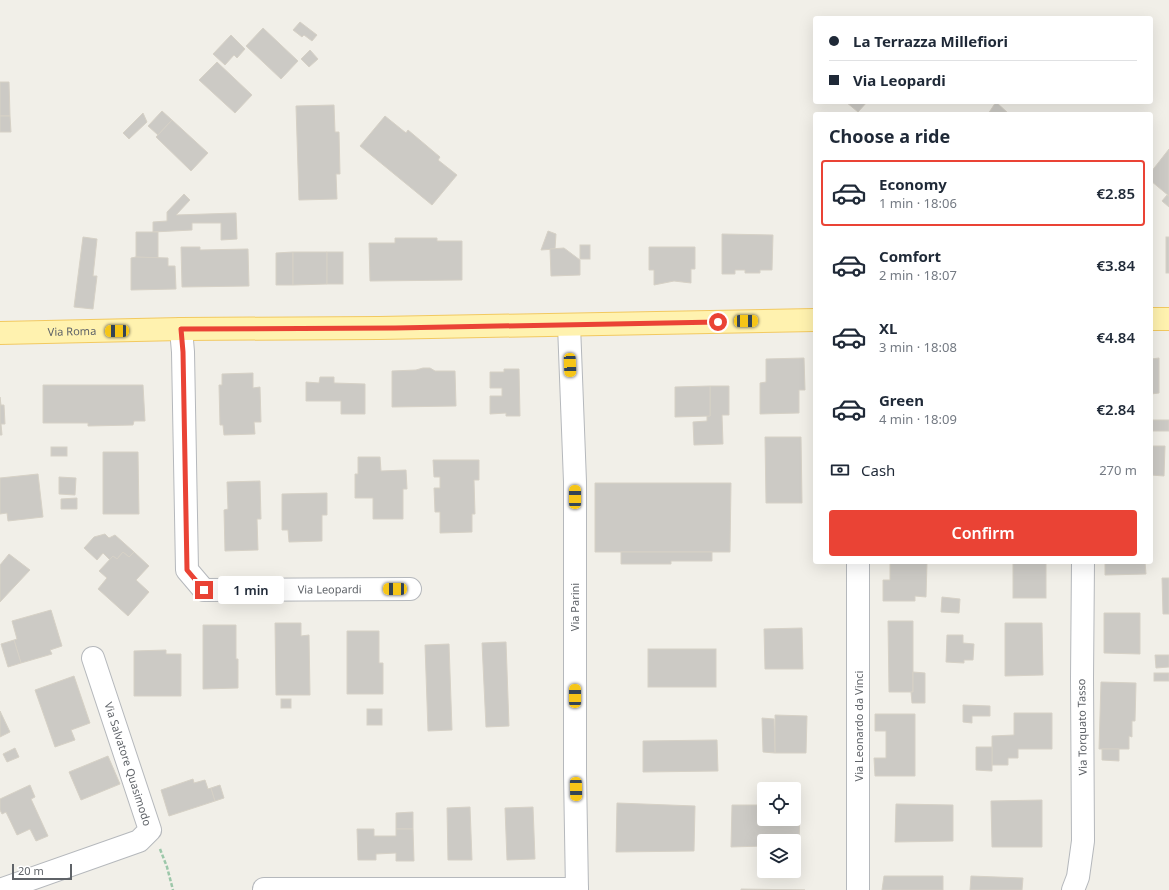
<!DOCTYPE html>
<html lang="en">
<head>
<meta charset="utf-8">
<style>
	:root { --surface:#fff; --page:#f6f6f7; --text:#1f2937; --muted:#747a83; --line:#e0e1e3; --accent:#ea4335 }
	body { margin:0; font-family:"Noto Sans",sans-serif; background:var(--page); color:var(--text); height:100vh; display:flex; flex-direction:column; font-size:15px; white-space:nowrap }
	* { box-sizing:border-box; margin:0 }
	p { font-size:13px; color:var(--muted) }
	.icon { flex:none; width:22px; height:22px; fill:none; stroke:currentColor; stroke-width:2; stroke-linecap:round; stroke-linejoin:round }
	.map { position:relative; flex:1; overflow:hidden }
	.side { position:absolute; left:813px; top:112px; width:340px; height:452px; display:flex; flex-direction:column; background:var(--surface); border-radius:4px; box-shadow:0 4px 16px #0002 }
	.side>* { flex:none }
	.guide { position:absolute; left:813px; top:16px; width:340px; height:88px; border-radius:4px; box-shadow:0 4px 16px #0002; display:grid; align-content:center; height:88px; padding:0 16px; background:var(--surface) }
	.buttons { position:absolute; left:757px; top:782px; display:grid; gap:8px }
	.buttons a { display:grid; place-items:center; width:44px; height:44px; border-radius:4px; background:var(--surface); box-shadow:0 4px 16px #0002; font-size:20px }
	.scale { position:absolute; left:12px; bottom:10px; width:60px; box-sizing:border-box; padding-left:4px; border:2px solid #5f6368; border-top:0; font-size:11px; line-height:14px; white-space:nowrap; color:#5f6368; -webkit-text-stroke:3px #fff; paint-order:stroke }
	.end { position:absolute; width:18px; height:18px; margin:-9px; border:5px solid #ea4335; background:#fff; box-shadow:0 0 0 2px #fff }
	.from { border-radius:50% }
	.bubble { position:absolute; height:28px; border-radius:4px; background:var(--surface); box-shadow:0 4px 16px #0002; font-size:13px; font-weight:600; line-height:28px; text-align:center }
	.car { position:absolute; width:12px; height:24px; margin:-12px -6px; border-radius:5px; box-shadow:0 0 3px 1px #0007; background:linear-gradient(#f5c518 24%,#345 0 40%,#f5c518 0 76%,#345 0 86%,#f5c518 0) }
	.guide b { display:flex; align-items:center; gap:14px; height:38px; font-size:15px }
	.guide b+b { border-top:1px solid var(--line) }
	.guide i { width:10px; height:10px; background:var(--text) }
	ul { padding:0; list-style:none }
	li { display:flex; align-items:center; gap:12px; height:66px; margin:0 8px 6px; padding:0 8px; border:2px solid transparent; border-radius:4px }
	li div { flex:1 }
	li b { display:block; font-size:15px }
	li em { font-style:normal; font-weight:600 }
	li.selected { border-color:var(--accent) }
	li>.icon { width:36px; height:36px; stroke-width:1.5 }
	h2 { padding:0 16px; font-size:18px; line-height:48px }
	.pay { display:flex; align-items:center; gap:10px; height:44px; padding:0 16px; font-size:15px }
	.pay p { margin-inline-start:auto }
	.action { display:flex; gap:8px; margin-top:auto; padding:8px 16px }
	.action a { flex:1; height:46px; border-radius:4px; background:var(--accent); color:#fff; font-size:16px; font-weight:600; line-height:46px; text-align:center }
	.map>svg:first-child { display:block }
	.building { fill:#cccac5; stroke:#d6d1c6 }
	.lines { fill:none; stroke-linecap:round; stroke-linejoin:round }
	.minor-casing { stroke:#b5b8bc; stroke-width:24 }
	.major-casing { stroke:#f2c960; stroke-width:24 }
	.path { stroke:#9cc7a9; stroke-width:2.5; stroke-dasharray:4 2; stroke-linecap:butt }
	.minor { stroke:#fff; stroke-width:22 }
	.major { stroke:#fff2af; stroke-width:22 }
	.route { stroke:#ea4335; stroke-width:5 }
	.labels { text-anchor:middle; stroke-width:3; stroke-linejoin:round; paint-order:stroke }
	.street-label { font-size:11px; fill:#5f6368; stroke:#fff }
</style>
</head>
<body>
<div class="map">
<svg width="1169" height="890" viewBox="0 0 1169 890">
	<rect width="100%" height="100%" fill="#f1efe8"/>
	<g class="building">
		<polygon points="300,22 317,35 312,41 304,35 302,37 293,30"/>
		<polygon points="263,28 298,61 281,79 246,46"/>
		<polygon points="231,35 245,49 237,58 234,55 225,65 213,54"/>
		<polygon points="310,50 318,59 309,67 301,59"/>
		<polygon points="217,62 252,95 235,113 199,80"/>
		<polygon points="0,82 9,82 10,116 0,116"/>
		<polygon points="846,102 867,102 858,112"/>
		<polygon points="996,102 1009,114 988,114"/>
		<polygon points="334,105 335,132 339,132 340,174 336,174 337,199 299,200 296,106"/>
		<polygon points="162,111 172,120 158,135 148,126"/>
		<polygon points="143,113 147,122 129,139 123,133"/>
		<polygon points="0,116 10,116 11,132 0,132"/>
		<polygon points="385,116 406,133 408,130 440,157 438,160 457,175 432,205 360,146"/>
		<polygon points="172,120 208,153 191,171 156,137"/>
		<polygon points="1169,149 1169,196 1151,181 1151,172"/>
		<polygon points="184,194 190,200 176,215 236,213 237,239 221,240 221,223 192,223 192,230 153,232 153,222 167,221 167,212"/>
		<polygon points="1167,195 1169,196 1169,207 1162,201"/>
		<polygon points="548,231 556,234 555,249 541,250"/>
		<polygon points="136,232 158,232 158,258 136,257"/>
		<polygon points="722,234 773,235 772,270 760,270 760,273 745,273 745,270 735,270 735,274 722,274"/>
		<polygon points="83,237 97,239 93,276 97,276 93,309 74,307"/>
		<rect x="1166" y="237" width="3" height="36"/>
		<polygon points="395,238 437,238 437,241 462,241 462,280 370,281 369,243 395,243"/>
		<rect x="580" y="245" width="10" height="14"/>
		<polygon points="181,247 200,247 200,250 248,249 249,286 182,287"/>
		<polygon points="649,247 695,247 695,269 691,269 691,283 674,281 654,285 654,270 649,270"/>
		<polygon points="564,248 580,260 580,275 551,276 550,249"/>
		<polygon points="293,252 293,285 276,285 276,253"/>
		<polygon points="293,252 327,252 327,284 293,285"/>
		<rect x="327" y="252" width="16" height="32"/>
		<polygon points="136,257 168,258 168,266 175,266 176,289 131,290 131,258"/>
		<polygon points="804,358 805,390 799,390 799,413 760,414 760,383 766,382 766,359"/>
		<polygon points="1159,358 1159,393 1151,394 1151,359"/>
		<polygon points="423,368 430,368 435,371 455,371 456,406 392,407 392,371 416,370"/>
		<polygon points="504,369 519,369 520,416 506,416 506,413 490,414 490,396 502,396 502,388 490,388 490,372 504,372"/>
		<polygon points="253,373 253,388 260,387 261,422 254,422 255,434 224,435 223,425 220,425 219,385 222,385 222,374"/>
		<polygon points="320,377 334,377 334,383 365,384 365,414 341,414 341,401 306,401 306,382 319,383"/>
		<polygon points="43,385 143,385 145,421 134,421 133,425 88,426 88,423 43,423"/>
		<polygon points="710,386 729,386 729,415 722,415 723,444 694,445 693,422 707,421 707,416 710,416"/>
		<polygon points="710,386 710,416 675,417 675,387"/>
		<polygon points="0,397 1,405 4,405 5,424 1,424 2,435 0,435"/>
		<rect x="1151" y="420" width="18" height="11"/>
		<polygon points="765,437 801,437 802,503 766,503"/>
		<polygon points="1151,446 1165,446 1164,476 1151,475"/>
		<rect x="51" y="447" width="16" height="9"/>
		<polygon points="103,452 138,452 139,514 103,514"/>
		<polygon points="358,457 380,457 381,471 406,470 407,489 403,489 403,519 373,519 373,498 355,498 355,474 358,474"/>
		<polygon points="433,460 479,460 479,480 474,480 475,514 472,514 472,532 440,533 440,512 435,512 434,488 440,488 440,477 434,477"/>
		<polygon points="38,474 43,517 8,521 7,513 0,514 0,478"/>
		<polygon points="59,477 76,478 75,495 59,494"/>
		<polygon points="260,481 261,519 257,519 258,550 225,551 224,510 228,509 227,482"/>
		<polygon points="595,483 731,483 730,552 595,552"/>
		<polygon points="327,493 327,515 322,515 322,541 289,542 288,530 282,530 282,494"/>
		<polygon points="77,498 77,509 61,509 61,499"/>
		<polygon points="105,534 109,538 115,535 134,552 129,557 123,552 117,559 113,556 110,560 103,553 97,560 84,548 94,537"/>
		<polygon points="123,552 129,557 134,552 149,566 136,580 149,592 128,616 98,589 107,578 99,571 113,556 117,559"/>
		<polygon points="621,552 712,552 712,561 671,561 671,564 621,564"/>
		<polygon points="9,554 30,570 0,602 0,565"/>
		<polygon points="890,562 927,562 926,597 915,596 915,601 883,601 883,580 890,580"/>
		<rect x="1013" y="562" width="33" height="36"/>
		<polygon points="1105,562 1145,562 1146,574 1105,575"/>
		<polygon points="1162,578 1169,578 1169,614 1163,614"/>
		<polygon points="942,597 960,599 959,613 941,612"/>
		<polygon points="51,610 62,646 50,650 52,654 21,663 14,640 17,639 12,621"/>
		<polygon points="1104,613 1140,613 1140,654 1104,653"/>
		<polygon points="888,621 913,621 913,692 889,692"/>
		<polygon points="275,623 301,623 301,636 309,635 310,695 276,695"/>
		<polygon points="1005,623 1042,623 1043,675 1005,676"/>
		<polygon points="203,625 236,625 236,659 238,659 238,688 203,689"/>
		<polygon points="802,628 803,669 765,669 764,629"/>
		<polygon points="347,631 379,631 379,663 383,663 383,694 347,694"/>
		<polygon points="947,635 963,635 963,643 974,644 973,660 964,660 964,663 946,662"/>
		<polygon points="14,640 21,663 8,667 1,644"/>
		<polygon points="506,642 509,726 486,727 482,643"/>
		<polygon points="449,644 452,730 428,731 425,645"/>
		<rect x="648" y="649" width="68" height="38"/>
		<polygon points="166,650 166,654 181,654 181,696 134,696 134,651"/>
		<polygon points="1155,655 1169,655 1169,667 1156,668"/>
		<polygon points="913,672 925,673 925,703 912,703 911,692 913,692"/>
		<rect x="1154" y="673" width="15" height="8"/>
		<polygon points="74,676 90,723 71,730 75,740 55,747 35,690"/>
		<polygon points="1101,682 1136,683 1135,721 1132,721 1132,737 1129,736 1129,749 1099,749"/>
		<rect x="281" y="699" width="10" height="9"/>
		<polygon points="963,705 990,706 990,716 972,716 972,723 963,722"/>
		<rect x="367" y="709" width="15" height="16"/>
		<polygon points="0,711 10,732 0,737"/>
		<polygon points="1014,713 1052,713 1052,749 1018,749 1018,758 1008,758 1008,765 992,765 992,736 1014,735"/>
		<polygon points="875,714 915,714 915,776 875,776 874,758 886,758 886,731 875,731"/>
		<polygon points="775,715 807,716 806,753 775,753"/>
		<polygon points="762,718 774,719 775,753 763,752"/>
		<polygon points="717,740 718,771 643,772 643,741"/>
		<polygon points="976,747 992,747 992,771 976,770"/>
		<polygon points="15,748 19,757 7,762 3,754"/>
		<polygon points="1102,749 1119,749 1119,761 1102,760"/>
		<polygon points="108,756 120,784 81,800 69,772"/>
		<polygon points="193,779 194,783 205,780 208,789 211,788 215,801 169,816 161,790"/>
		<polygon points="30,785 35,797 31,799 48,836 36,841 30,829 17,835 6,812 2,814 0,810 0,799"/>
		<polygon points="220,785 224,798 215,801 211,788"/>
		<polygon points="1042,800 1042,847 992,847 991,801"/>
		<polygon points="617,803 695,806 694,851 616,852"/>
		<polygon points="896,804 953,805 953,841 895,842"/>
		<polygon points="732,805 764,805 764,819 794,819 794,805 800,805 799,845 794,846 794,841 764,841 764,846 731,847"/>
		<polygon points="470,807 472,860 448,860 447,808"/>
		<polygon points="533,807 535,859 507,860 505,808"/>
		<polygon points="413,812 413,829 396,829 396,813"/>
		<polygon points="357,829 374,829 374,836 396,836 396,829 413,829 414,861 396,861 396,853 376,854 376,860 358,860"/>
		<polygon points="884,876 943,876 943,890 882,890"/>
		<polygon points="971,876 1023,878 1022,890 970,890"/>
		<polygon points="741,889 805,890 741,890"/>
	</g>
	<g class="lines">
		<defs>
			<g id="minor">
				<polyline points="569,325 575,482 575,774 577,890"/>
				<path id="s1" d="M181,329L183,352L187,570L204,590L410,589"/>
				<polyline points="858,562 858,890"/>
				<polyline points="264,889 577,889"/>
				<polyline points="0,890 139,841 150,830 93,658"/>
				<polyline points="1073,890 1078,877 1083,841 1082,678 1083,562"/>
			</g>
			<g id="major">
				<polyline points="1151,319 1169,319"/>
				<path id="s2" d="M0,333L181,329L379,328L815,320"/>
			</g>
		</defs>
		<use href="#minor" class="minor-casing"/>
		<use href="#major" class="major-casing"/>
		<polyline class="path" points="160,849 167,867 173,890"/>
		<use href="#minor" class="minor"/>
		<use href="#major" class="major"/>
	</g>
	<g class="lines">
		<polyline class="route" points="204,590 187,570 183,352 181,329 395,328 718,322"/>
	</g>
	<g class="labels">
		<g class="street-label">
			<text dy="4" stroke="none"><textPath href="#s2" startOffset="72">Via Roma</textPath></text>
			<text dy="4" stroke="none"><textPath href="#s1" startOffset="393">Via Leopardi</textPath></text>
			<text transform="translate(575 607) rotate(-90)" y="4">Via Parini</text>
			<text transform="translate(859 726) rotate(-90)" y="4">Via Leonardo da Vinci</text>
			<text transform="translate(1082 727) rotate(-91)" y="4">Via Torquato Tasso</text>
			<text transform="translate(128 764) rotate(72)" y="4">Via Salvatore Quasimodo</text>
		</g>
	</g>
</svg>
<div class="buttons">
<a><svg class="icon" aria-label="locate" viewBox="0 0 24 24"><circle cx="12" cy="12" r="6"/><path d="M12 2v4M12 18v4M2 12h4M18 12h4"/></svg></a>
<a><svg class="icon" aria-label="layers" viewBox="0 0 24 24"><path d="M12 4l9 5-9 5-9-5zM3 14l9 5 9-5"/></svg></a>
</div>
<div class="scale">20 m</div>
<i class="end from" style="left:718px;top:322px"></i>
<i class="end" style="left:204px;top:590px"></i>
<div class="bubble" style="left:218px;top:576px;width:66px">1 min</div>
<i class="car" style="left:746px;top:321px;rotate:89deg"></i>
<i class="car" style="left:117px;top:331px;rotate:269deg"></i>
<i class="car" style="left:570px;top:365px;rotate:178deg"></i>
<i class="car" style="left:575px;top:497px;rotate:0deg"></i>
<i class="car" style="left:395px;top:589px;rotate:270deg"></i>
<i class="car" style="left:575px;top:696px;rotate:0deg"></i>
<i class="car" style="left:576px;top:789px;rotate:179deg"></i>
<div class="guide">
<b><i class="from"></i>La Terrazza Millefiori</b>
<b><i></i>Via Leopardi</b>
</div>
<section class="side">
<h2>Choose a ride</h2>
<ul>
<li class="selected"><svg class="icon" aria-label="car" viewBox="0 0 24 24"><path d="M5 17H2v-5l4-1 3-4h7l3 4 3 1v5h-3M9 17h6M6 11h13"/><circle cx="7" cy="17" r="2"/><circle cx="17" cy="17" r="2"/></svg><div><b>Economy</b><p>1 min · 18:06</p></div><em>€2.85</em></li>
<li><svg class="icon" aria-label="car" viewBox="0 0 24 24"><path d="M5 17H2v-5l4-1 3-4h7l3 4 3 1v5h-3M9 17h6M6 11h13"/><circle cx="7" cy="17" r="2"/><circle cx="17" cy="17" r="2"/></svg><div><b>Comfort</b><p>2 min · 18:07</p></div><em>€3.84</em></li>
<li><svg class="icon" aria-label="car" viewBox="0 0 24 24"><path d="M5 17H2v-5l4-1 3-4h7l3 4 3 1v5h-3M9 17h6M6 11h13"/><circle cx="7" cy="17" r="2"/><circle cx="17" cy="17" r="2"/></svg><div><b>XL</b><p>3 min · 18:08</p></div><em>€4.84</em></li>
<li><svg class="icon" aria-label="car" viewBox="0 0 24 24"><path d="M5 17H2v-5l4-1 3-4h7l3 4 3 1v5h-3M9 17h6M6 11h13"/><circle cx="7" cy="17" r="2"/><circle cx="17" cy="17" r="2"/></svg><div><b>Green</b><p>4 min · 18:09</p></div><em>€2.84</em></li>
</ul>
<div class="pay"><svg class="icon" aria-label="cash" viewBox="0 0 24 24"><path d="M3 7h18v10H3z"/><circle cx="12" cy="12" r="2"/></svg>Cash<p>270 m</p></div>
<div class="action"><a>Confirm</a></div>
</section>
</div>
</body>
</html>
